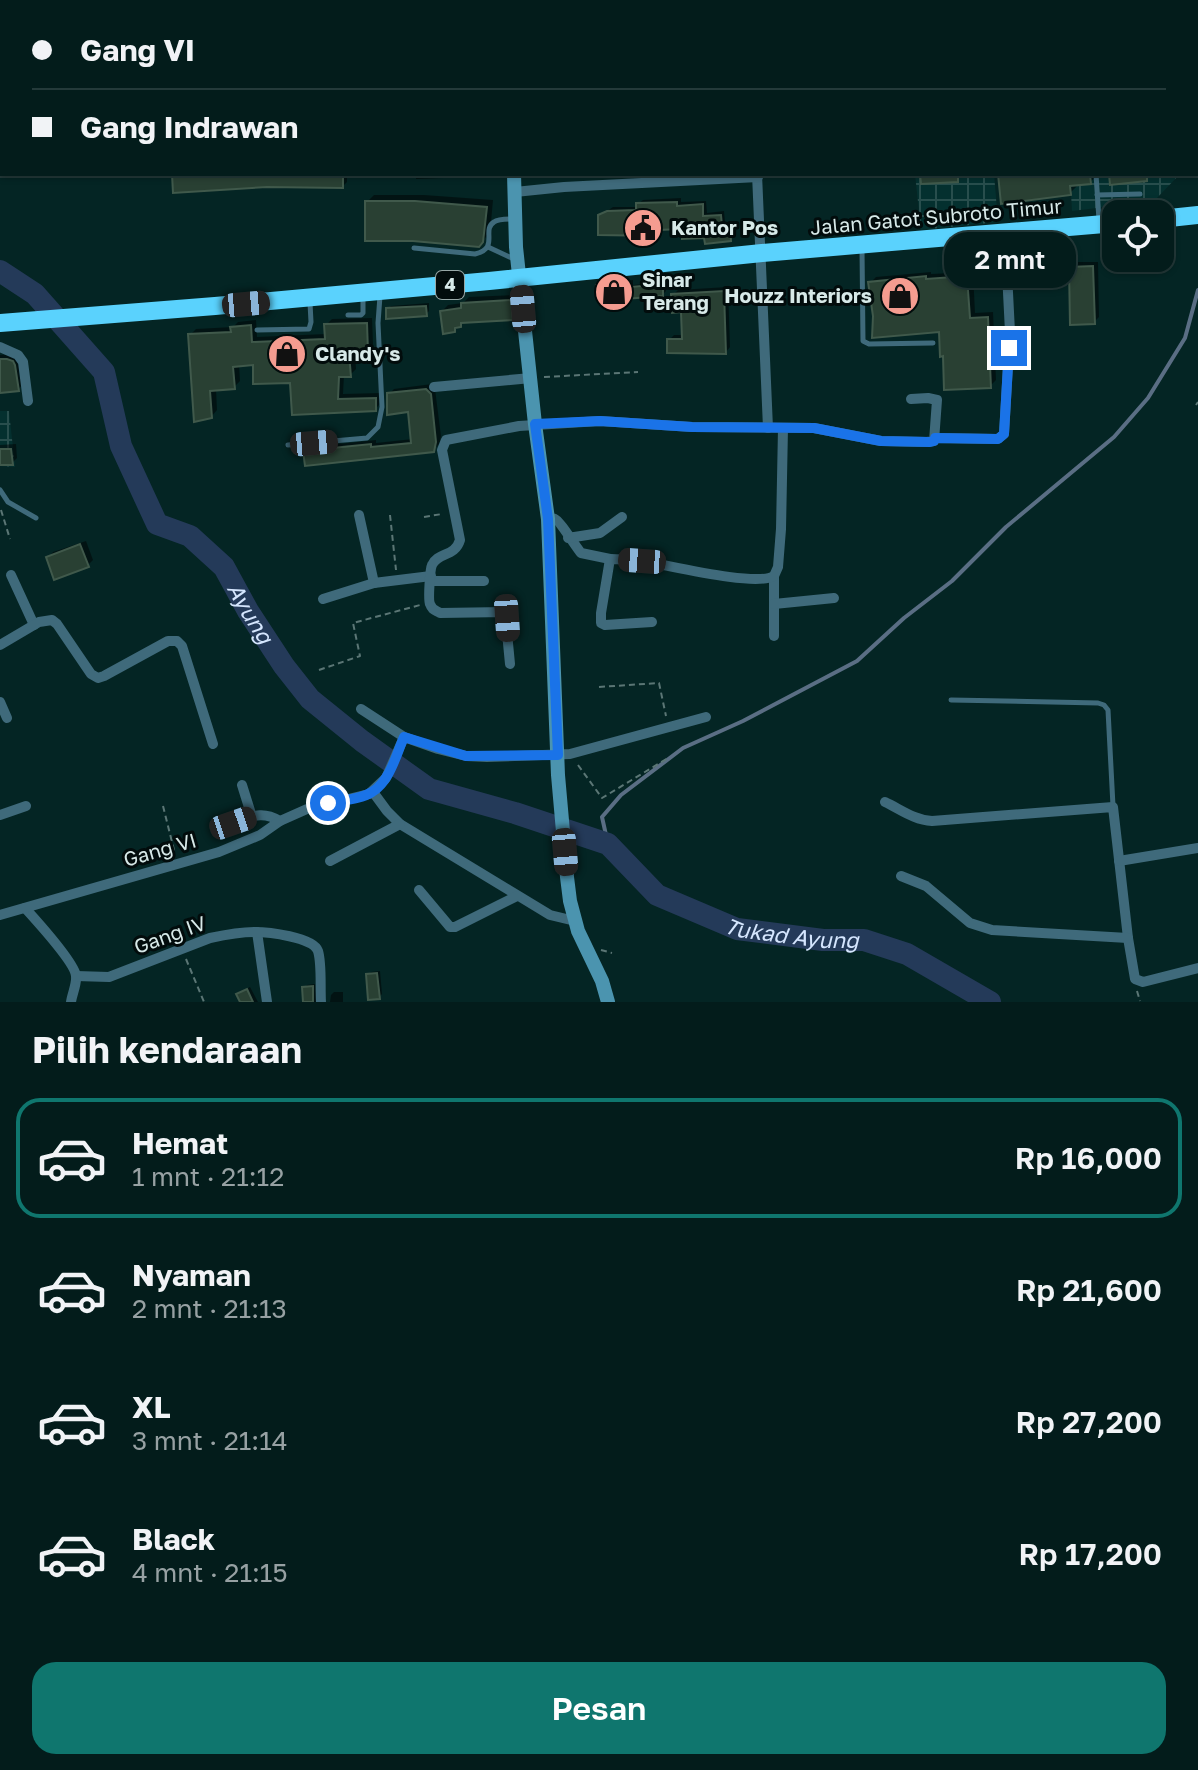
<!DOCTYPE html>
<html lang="id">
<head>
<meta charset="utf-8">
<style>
	:root { --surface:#031c1b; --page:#112928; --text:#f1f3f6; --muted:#97a1a3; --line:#243a3a; --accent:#0f766e }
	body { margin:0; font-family:"Golos Text",sans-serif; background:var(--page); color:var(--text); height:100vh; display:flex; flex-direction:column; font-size:30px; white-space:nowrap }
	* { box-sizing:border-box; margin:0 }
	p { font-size:26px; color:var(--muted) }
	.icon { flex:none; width:44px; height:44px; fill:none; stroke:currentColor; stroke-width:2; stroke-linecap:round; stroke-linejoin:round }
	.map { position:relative; height:1002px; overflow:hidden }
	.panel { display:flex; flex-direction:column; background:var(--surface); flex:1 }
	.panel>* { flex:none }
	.hud { position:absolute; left:0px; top:0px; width:1198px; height:176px; box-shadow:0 2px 6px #0004,0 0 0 2px var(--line); display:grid; align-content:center; height:176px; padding:0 32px; background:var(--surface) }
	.tools { position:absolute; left:1102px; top:200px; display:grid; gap:16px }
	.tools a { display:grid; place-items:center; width:72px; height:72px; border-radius:16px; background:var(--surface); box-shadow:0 2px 6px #0004,0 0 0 2px var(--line); font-size:40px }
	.end { position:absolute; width:36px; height:36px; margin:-18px; border:10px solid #1a73e8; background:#fff; box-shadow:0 0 0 4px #fff }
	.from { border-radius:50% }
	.bubble { position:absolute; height:56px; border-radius:24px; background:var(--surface); box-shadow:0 2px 6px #0004,0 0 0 2px var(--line); font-size:26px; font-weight:600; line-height:56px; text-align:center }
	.car { position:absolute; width:24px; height:48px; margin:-24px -12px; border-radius:10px; box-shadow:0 0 6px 2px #0007; background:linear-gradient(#222 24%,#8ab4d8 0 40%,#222 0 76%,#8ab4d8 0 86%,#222 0) }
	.hud b { display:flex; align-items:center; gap:28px; height:76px; font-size:30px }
	.hud b+b { border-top:2px solid var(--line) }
	.hud i { width:20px; height:20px; background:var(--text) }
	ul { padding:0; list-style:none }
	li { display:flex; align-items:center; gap:24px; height:120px; margin:0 16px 12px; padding:0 16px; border:4px solid transparent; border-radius:24px }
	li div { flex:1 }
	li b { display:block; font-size:30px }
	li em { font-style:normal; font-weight:600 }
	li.selected { border-color:var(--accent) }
	li>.icon { width:72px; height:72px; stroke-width:1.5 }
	h2 { padding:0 32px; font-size:36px; line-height:96px }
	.action { display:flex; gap:16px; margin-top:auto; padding:16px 32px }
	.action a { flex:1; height:92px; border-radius:24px; background:var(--accent); color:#fff; font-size:32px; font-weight:600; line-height:92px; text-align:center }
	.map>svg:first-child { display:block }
	.built { fill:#04302f }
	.industrial { fill:url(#industrial-grid) }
	.shadow { fill:#0007 }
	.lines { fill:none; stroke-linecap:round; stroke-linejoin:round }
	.stream { stroke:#5a6e84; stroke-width:4 }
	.river { stroke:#243a59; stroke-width:22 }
	.building { fill:#294033; stroke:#40594b; stroke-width:2 }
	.path { stroke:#5b7675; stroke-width:2; stroke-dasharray:6 4; stroke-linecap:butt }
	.lane { stroke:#3f6a7b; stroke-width:5 }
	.street { stroke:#3f6a7b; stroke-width:10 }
	.secondary { stroke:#4b94af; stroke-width:14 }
	.highway { stroke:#5ad2fd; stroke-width:18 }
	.route { stroke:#1a73e8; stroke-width:10 }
	.labels { text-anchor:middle; stroke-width:6; stroke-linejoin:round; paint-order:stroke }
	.shield { fill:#020c0c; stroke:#97a7a6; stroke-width:2 }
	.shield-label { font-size:18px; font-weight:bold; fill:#d7e9e8 }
	.street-label { font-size:20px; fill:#d7e9e8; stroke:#020c0c }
	.poi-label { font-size:20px; font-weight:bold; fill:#d7e9e8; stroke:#020c0c; text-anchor:start }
	.water-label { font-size:22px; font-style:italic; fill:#d5e6fe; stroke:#020c0c }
</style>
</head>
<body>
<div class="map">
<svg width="1198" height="1002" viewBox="0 0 1198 1002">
	<defs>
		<pattern id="industrial-grid" width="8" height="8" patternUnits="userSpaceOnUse" patternTransform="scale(2)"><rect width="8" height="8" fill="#04302f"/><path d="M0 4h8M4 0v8" fill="none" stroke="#284e4d"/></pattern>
	</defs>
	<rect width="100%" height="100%" fill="#042524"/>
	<polygon class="built" points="835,0 1063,0 1063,2 836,2"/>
	<g class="industrial">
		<polygon points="915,174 994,174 998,222 921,230"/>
		<polygon points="1070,174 1180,174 1154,201 1072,211"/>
		<polygon points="0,411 9,411 15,467 0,466"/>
	</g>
	<g class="shadow">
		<polygon points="74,0 111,0 111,2 73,2"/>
		<rect x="136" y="0" width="29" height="2"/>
		<rect x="262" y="0" width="17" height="2"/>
		<rect x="339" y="0" width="48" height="2"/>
		<polygon points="471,0 497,0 497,2 469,2"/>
		<polygon points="540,0 571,0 572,2 609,0 610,2 540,2"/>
		<polygon points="627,0 645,0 645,2 625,2"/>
		<polygon points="843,0 881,0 863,2 843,2"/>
		<rect x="1100" y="0" width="46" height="2"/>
		<polygon points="49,174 68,174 66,176 49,177"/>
		<polygon points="174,174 347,174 347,182 343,186"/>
		<polygon points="416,174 473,174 470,177 416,179"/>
		<polygon points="1000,174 1096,174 1097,176 1090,182 1077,183 1077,186 1070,193"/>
		<polygon points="374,195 424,195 493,200 490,233 479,244 367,202"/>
		<polygon points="681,198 681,202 706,201 707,213 724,211 725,222 734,222 735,235 730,239 706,236 684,227 662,229 658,234 600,216 613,207 638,207 638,204 643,200"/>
		<polygon points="1076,262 1098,262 1099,317 1094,322 1071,267"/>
		<polygon points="931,272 931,274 973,272 975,313 993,312 996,380 990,386 941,330 876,316 870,283 876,277"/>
		<polygon points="633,280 633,285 665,282 666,291 663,294 598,286 602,283"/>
		<polygon points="728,287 730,347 726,352 669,340 674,335 684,335 683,310 673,295 678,290"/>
		<polygon points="517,295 518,312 512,318 464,321 454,331 442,311 448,305 463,303 469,297"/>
		<polygon points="429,303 429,311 426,314 388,309 391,306"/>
		<polygon points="372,318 373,344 367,350 355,351 356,369 350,375 344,375 343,394 381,393 381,403 375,409 293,413 292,381 255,363 239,364 240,381 234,387 216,389 217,410 211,417 190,335 196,329 233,327 238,322 256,320 257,337 326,334 326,325 332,319"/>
		<polygon points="13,354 18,356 24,384 18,389 0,391 0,355"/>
		<polygon points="432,384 435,389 441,436 439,444 433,450 305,452 311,447 376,440 376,443 413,439 409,410 389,394 394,389"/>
		<polygon points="16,444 17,458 12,463 0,463 0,445"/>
		<polygon points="86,541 93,560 88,565 48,558 53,552"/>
		<polygon points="380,971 382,994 379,997 368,975 371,972"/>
		<polygon points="315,984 317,1002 305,1002 304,988 307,985"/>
		<polygon points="250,987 258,1002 242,1002 238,994"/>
		<polygon points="334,992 343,992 343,1002 330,1002 331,995"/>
	</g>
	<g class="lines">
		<g class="stream">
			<polyline points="1181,0 1182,2"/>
			<polyline points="1196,28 1198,31"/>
			<polyline points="608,844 602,817 621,795 683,748 743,721 857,661 904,618 952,581 1006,527 1114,437 1148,398 1185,338 1198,290"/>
		</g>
		<path class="river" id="s1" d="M0,271L35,294L104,372L121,446L157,524L190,536L224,567L248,611L284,666L310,699L362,741L429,789L515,813L608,844L657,895L737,929L823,940H864L907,954L990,1002"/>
	</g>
	<g class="building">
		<polygon points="172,174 343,174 343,188 267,187 173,193"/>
		<polygon points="920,174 958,174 958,182 921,184"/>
		<polygon points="998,174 1090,174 1091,184 1070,186 1071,195 1001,204"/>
		<polygon points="1109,174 1147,174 1147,181 1110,185"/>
		<polygon points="365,201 415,201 487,207 483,242 479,247 413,241 365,241"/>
		<polygon points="677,202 677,206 703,204 703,216 721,215 722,226 730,225 731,241 705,244 704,238 682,239 682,229 658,230 659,236 598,235 598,215 607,211 636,210 636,203"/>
		<polygon points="1093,266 1095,324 1070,325 1069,267"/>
		<polygon points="926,276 926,279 967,276 970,318 988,317 991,388 944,390 943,356 940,357 939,332 872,338 873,316 868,282"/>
		<polygon points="630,282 631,287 663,284 663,296 598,301 596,285"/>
		<polygon points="724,291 726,354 667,353 667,339 682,339 681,312 672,313 671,294"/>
		<polygon points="512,300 513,320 461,323 461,327 455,328 455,332 443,334 440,311 461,308 461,303"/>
		<polygon points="426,306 427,316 386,319 386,308"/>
		<polygon points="367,323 368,352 349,353 351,377 339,377 338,399 376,398 376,411 292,415 290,383 253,384 253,365 233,367 235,389 210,391 212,418 194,422 188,334 231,332 230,327 251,325 252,342 325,339 324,324"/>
		<polygon points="0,359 7,359 13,361 15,365 19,391 0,393"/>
		<polygon points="426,389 431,394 436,442 434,452 305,466 303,451 371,444 371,447 411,443 408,412 387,415 387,393"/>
		<polygon points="0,449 11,449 13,465 0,465"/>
		<polygon points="80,544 89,567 54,580 46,557"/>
		<polygon points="377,973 380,999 368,1000 366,974"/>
		<polygon points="313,986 313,1002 303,1002 302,987"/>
		<polygon points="247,989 253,1002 240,1002 236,994"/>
	</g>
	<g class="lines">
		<g class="path">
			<polyline points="544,377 638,372"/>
			<polyline points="1196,405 1198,402"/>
			<polyline points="1,510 10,539"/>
			<polyline points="390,515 396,570"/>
			<polyline points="424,517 442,514"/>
			<polyline points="319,670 360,656 353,623 420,605"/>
			<polyline points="599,687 659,683 666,716"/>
			<polyline points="578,765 602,798 668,758"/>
			<polyline points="163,806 175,854"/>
			<polyline points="601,950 612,953"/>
			<polyline points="186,959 204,1002"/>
			<polyline points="1137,991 1140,1001"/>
		</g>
		<g class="lane">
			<polyline points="250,0 250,2"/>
			<polyline points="223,2 224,0"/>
			<polyline points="1096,174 1099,220"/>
			<polyline points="1097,195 1140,194"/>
			<polyline points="488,247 516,260"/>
			<path d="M414,248L475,254C500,248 481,230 494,222C498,219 509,219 514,219"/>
			<polyline points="862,249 863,341 869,344 933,343"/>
			<polyline points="348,315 361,315 363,313 363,298"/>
			<polyline points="257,330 309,329 311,322 310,303"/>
			<polyline points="288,445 367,438 378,427 382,407 378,323 380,296"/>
			<polyline points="0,490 8,502 36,518"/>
			<polyline points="951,700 1098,703 1104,705 1108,710 1113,806"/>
		</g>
		<g class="street">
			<polyline points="126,0 126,2"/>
			<polyline points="614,0 615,2"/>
			<polyline points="742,0 742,2"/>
			<polyline points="833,0 834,2"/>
			<polyline points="47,2 48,0"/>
			<polyline points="0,23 2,23"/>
			<polyline points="757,174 768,428"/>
			<polyline points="515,192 564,187 758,177"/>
			<polyline points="0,347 18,355 23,362 28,401"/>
			<polyline points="434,387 531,378"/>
			<polyline points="935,438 998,439 1004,434 1010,332 1005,233"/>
			<polyline points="359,515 374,583"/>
			<path d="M548,519C550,519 553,518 555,519C559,520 576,547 581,553L610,559"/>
			<polyline points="568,538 600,533 622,517"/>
			<polyline points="11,575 34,625"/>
			<polyline points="774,576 774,636"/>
			<polyline points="431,581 484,581"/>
			<polyline points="323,599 374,583 431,576"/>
			<polyline points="774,604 834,598"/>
			<path d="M652,622L605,625L601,623V613L610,559C621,559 632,560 642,561C668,565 755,587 774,576L778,567L781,529L783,428"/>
			<polyline points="0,645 39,622 52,620 57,624 91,674 98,678 104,676 168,641 177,641 182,646 213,744"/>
			<path d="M510,664L505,612L440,613C435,610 432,610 430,604C428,600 430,569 432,565C438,552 455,557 460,540L442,450L446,440L519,426L600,421L692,427L814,428L881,441L927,442L934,441L937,400L928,398L911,399"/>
			<polyline points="0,702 7,718"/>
			<polyline points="361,709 404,737 438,749 466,756 487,757 570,754 706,717"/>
			<polyline points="242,785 252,817"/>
			<polyline points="373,792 387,811 400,824 550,915 575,921"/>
			<path d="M885,802C900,809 914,820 932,821L1113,807L1128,938L1135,979L1143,982L1198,968"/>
			<polyline points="0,815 26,806"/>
			<path d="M233,823C252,817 261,810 280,821"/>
			<polyline points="330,861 400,824"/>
			<polyline points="1119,861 1198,848"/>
			<polyline points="901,876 926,886 970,923 992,930 1128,938"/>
			<polyline points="419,890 450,927 455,927 517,896"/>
			<path d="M25,908C35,919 75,963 76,976C77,984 72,994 71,1002"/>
			<polyline points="0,915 219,852 260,835 280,821 307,809 369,794 386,778 404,737"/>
			<polyline points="257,932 267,1002"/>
			<path d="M76,976L109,977L210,938C224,935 239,932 254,932C268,932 313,937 318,951C322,964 320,988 321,1002"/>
		</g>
		<g class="secondary">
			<polyline points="504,0 504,2"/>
			<polyline points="514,174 516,247 535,424 548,519 558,775 567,877 570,901 578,931 602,981 608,1002"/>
		</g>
		<g class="highway">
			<polyline points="1160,219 1198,215"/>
			<polyline points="0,323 215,306 489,281 762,253 1116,223"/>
		</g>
	</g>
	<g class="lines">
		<path class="route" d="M328,803C342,800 360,800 372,792C390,781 396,755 404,737L466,756L558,755L548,519L535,424L600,421L692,427L814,428L881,441L930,442L934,441L935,438L998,439L1004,434L1009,348"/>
	</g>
	<defs>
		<symbol id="civic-disc" viewBox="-11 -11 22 22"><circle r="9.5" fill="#f59c90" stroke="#020c0c"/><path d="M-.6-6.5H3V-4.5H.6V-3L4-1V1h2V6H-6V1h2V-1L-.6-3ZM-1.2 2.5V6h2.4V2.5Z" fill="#111"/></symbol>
		<symbol id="shop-disc" viewBox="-11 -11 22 22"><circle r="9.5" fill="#f59c90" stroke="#020c0c"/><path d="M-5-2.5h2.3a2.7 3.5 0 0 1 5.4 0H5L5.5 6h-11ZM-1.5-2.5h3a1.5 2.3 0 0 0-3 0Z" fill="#111"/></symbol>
	</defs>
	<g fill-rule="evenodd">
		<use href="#civic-disc" x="621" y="206" width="44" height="44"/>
		<use href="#shop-disc" x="592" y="270" width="44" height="44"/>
		<use href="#shop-disc" x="878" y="274" width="44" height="44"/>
		<use href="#shop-disc" x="265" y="332" width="44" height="44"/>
	</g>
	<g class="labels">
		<rect class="shield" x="436" y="271" width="28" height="28" rx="6"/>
		<g class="shield-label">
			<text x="450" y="291">4</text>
		</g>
		<g class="street-label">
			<text transform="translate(936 217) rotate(-5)" y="7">Jalan Gatot Subroto Timur</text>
			<text transform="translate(160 850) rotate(-16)" y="7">Gang VI</text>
			<text transform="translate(170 935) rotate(-20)" y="7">Gang IV</text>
		</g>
		<g class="poi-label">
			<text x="671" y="235">Kantor Pos</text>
			<text x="642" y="287">Sinar<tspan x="642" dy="23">Terang</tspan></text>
			<text x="872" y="303" text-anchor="end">Houzz Interiors</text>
			<text x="315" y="361">Clandy's</text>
		</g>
		<g class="water-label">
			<text dy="8" stroke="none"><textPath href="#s1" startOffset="442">Ayung</textPath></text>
			<text dy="8" stroke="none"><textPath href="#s1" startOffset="1096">Tukad Ayung</textPath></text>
		</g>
	</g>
</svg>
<div class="tools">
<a><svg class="icon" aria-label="locate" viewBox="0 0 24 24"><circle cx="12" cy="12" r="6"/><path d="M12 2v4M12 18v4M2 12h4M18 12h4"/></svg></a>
</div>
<i class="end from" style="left:328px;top:803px"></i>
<i class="end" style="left:1009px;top:348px"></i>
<div class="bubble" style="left:944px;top:232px;width:132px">2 mnt</div>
<i class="car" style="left:246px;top:304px;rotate:85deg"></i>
<i class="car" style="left:523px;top:309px;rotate:355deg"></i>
<i class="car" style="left:314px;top:443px;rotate:85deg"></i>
<i class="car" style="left:642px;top:561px;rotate:274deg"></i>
<i class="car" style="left:507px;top:618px;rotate:176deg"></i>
<i class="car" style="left:233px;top:823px;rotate:71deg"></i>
<i class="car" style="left:565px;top:852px;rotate:175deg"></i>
<div class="hud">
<b><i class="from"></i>Gang VI</b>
<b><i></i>Gang Indrawan</b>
</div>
</div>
<section class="panel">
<h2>Pilih kendaraan</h2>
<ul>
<li class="selected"><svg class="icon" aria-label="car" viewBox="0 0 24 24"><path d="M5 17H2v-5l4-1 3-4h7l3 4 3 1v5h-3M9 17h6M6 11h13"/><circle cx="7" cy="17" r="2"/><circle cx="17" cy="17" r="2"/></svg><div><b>Hemat</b><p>1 mnt · 21:12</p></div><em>Rp 16,000</em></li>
<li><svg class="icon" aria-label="car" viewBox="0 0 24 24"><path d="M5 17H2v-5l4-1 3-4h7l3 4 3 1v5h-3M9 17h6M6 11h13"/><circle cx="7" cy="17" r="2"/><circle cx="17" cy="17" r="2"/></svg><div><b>Nyaman</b><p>2 mnt · 21:13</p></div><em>Rp 21,600</em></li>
<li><svg class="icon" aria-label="car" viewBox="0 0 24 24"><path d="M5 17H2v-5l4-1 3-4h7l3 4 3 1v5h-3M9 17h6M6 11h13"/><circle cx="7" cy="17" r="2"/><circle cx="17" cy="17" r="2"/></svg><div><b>XL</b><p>3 mnt · 21:14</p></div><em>Rp 27,200</em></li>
<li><svg class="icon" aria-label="car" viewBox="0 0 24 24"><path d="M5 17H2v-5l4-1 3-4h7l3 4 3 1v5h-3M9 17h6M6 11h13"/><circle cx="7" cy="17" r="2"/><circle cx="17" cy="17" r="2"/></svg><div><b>Black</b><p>4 mnt · 21:15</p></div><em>Rp 17,200</em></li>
</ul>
<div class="action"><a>Pesan</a></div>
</section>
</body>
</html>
